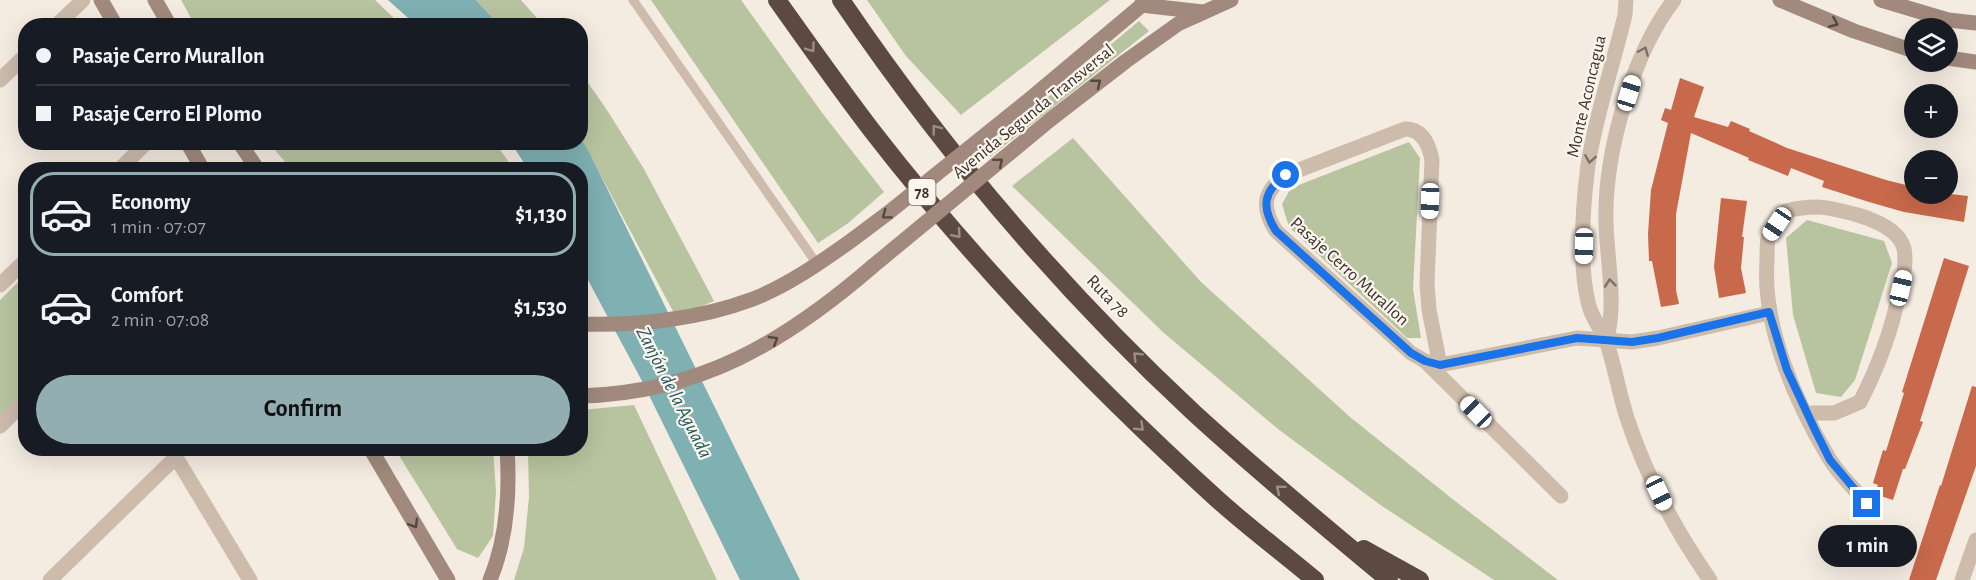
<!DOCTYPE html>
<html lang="en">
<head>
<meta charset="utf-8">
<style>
	:root { --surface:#171b24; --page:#242831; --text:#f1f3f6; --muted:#9ea1a6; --line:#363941; --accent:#92aeb2 }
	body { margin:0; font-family:"Alegreya Sans",sans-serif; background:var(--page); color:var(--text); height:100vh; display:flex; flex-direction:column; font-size:22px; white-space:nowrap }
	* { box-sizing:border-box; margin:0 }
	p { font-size:20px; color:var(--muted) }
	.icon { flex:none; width:33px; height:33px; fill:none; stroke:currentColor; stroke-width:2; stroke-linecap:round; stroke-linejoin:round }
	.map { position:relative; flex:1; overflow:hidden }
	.side { position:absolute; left:18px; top:162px; width:570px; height:294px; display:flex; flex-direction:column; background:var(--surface); border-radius:24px; box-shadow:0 6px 24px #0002 }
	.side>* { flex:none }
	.banner { position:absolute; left:18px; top:18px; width:570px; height:132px; border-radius:24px; box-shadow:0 6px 24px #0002; display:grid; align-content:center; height:132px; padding:0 18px; background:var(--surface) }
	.fabs { position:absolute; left:1904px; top:18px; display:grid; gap:12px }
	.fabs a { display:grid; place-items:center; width:54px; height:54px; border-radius:50%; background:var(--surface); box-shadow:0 6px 24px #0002; font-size:30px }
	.end { position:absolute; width:27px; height:27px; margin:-14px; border:8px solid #1a73e8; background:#fff; box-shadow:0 0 0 3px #fff }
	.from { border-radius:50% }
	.bubble { position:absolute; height:42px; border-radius:21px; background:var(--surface); box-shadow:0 6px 24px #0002; font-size:20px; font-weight:700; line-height:42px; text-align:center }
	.car { position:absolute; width:18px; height:36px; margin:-18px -9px; border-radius:8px; box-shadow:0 0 4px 2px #0007; background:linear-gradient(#fff 24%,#345 0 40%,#fff 0 76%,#345 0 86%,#fff 0) }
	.banner b { display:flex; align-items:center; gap:21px; height:57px; font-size:22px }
	.banner b+b { border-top:2px solid var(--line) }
	.banner i { width:15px; height:15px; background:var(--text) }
	ul { padding:10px 0 0; list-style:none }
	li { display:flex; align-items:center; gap:18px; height:84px; margin:0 12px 9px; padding:0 6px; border:3px solid transparent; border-radius:24px }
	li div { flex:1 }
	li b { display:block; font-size:22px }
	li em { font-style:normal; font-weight:700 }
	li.current { border-color:var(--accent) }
	li>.icon { width:54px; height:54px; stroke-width:1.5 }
	.action { display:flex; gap:12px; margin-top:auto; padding:12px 18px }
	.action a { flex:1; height:69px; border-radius:36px; background:var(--accent); color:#111; font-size:24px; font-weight:700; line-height:69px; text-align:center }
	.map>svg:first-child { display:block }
	.green { fill:#b8c4a0 }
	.water { fill:#7fb0b2 }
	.building { fill:#c8694b }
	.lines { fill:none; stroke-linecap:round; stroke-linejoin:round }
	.lane { stroke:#cdbbac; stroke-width:9 }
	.street { stroke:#cdbbac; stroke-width:15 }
	.secondary { stroke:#a18a7d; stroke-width:15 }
	.highway { stroke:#5c4a42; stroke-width:18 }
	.secondary-bridge { stroke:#a18a7d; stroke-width:15 }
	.oneway { stroke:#544640 }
	.oneway2 { stroke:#9c8e87 }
	.oneway3 { stroke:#7d6f65 }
	.route { stroke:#1a73e8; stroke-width:8 }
	.labels { text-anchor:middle; stroke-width:4.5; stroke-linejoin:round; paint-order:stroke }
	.shield { fill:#fbf5ee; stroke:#756b66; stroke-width:1.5 }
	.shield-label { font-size:16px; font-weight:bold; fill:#3b302b }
	.street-label { font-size:18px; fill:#3b302b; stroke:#fbf5ee }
	.water-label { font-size:20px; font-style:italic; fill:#1f5a5e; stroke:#fbf5ee }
</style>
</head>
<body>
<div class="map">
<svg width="1976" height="580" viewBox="0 0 1976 580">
	<rect width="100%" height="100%" fill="#f4ebe1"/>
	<g class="green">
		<polygon points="181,0 375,0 401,25 195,25"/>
		<polygon points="476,0 521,0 543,25 499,25"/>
		<polygon points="651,0 741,0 823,114 884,192 847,224 818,243"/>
		<polygon points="867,0 1110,0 961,115 906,56"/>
		<polygon points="1139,21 1149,31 990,157 983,151"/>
		<polygon points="581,73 605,107 644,169 714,301 676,317 581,138"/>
		<polygon points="1073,138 1201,282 1350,417 1455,501 1558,580 1494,580 1379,504 1278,429 1164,333 1012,186"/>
		<polygon points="1409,142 1420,158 1413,289 1421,338 1407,338 1289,227 1282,204 1291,188"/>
		<polygon points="269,143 495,143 514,169 291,169"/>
		<polygon points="1807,220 1884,241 1892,263 1855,380 1841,397 1816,393 1793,315 1786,238"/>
		<polygon points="25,275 25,393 0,418 0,300"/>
		<polygon points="634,405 717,580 514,580 524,548 529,497 528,449 580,448 581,410"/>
		<polygon points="395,449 493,449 496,491 493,536 478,558 457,549"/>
	</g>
	<g class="water">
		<polygon points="388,0 476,0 499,25 416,25"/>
		<polygon points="581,138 591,156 800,580 740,580 642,381 581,267 580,170 528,169 511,143 580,142"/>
	</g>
	<g class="building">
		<polygon points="1680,78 1704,87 1694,117 1728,127 1731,121 1750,129 1749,131 1787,148 1886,180 1914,187 1914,194 1950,194 1968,196 1964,222 1904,212 1869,202 1822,187 1824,181 1791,168 1788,176 1748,160 1749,158 1691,133 1676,214 1676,290 1679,304 1661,307 1652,261 1649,261 1648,234 1651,190 1668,123 1661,120 1665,108 1671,110"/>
		<polygon points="1721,198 1747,201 1742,237 1744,237 1741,268 1746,293 1719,298 1714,267"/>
		<polygon points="1944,258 1969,266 1920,421 1923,422 1905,469 1903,469 1893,500 1874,494 1878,485 1873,483 1883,450 1886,451 1904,393 1902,392"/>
		<polygon points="1972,386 1976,387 1976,466 1936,580 1909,580 1940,485 1941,486"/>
	</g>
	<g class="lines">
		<polyline class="lane" points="633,0 817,264"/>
		<g class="street">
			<path d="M1626,0L1625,15C1613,65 1596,114 1588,165C1583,205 1579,263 1588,302C1591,318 1602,329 1607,343C1615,368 1619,393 1627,418C1646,476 1676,531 1710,580"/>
			<polyline points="56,26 83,0"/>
			<polyline points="0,80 26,55"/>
			<polyline points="119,170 147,142"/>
			<polyline points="0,285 26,260"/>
			<path d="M1606,341C1617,307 1607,260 1606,223C1604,155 1632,54 1674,0"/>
			<polyline points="1425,361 1561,496"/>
			<path d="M1440,365L1429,310L1427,283L1432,160C1429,144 1422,129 1405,129L1286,175C1263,191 1261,207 1276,231L1411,353L1425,361L1440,365L1577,338L1632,342L1658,338L1769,313"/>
			<path d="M1807,413H1834L1860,402C1878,367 1891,333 1899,294C1903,280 1907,263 1904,249C1900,230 1874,220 1858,215C1828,207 1817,204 1786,211C1780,219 1771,229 1768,238C1767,245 1767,254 1767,261C1762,326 1796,403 1829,458C1839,475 1855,489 1867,504"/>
			<polyline points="0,426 26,401"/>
			<polyline points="171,449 250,580"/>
			<polyline points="50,580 176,457"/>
			<polyline points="1962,580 1976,540"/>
		</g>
		<g class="secondary">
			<polyline points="101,0 116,26"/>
			<polyline points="155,0 170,26"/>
			<polyline points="1780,0 1854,31 1914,51"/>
			<polyline points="1881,0 1948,20 1976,23"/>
			<polyline points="1141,5 1203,12"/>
			<polyline points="1947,58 1976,62"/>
			<polyline points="1030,99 1148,0"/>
			<polyline points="1051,119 1126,61 1178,24 1231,0"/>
			<polyline points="187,142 203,170"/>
			<polyline points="239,142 258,170"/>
			<path d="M580,324C637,326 700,319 753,299C789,285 821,262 852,240"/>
			<path d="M580,396C700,393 785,342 873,266"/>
			<polyline points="370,448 448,580"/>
			<path d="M490,580C507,539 510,492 507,448"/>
		</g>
		<g class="highway">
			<path d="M777,0C809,45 840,89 873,132C976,265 1093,386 1217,499C1248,527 1283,553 1315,580"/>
			<path d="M841,0C942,149 1061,289 1193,412C1256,470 1323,525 1389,580"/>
			<polyline points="1364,549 1420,580"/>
		</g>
		<g class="secondary-bridge">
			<polyline points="852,240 888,213 1030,99"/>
			<polyline points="873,266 1051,119"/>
		</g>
	</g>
	<defs><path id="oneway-chevron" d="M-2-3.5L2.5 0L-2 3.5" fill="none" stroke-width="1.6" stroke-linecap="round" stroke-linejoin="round" transform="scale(1.5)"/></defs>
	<g class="oneway">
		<use href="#oneway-chevron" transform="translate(1834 23) rotate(23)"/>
		<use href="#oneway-chevron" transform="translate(1097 83) rotate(-39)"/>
		<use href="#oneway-chevron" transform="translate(999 162) rotate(-40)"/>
		<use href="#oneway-chevron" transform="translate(886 215) rotate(143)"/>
		<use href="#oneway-chevron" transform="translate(774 340) rotate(-31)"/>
		<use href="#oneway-chevron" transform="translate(414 524) rotate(59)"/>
	</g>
	<g class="oneway2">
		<use href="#oneway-chevron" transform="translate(811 48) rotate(55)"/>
		<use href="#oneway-chevron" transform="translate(936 129) rotate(-128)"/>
		<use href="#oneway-chevron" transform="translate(957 234) rotate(49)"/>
		<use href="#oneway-chevron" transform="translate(1137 356) rotate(-135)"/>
		<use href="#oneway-chevron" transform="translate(1140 427) rotate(43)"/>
		<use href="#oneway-chevron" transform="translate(1280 489) rotate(-140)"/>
	</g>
	<g class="oneway3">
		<use href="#oneway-chevron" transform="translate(1644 51) rotate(-67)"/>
		<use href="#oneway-chevron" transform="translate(1590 159) rotate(99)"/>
		<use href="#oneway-chevron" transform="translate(1610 283) rotate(-96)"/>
	</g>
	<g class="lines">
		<path class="route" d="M1286,175C1263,191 1261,207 1276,231L1411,353L1425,361L1440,365L1577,338L1632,342L1658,338L1769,312L1787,370L1816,432L1830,460L1867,504"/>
	</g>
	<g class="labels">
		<rect class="shield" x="908.5" y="179" width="27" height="26" rx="4.5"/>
		<g class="shield-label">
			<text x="922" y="198">78</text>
		</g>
		<g class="street-label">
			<text transform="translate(1586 96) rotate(-77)" y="6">Monte Aconcagua</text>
			<text transform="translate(1033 111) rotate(-39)" y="6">Avenida Segunda Transversal</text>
			<text transform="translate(1350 271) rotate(42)" y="6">Pasaje Cerro Murallon</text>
			<text transform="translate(1108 296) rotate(46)" y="6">Ruta 78</text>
		</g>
		<g class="water-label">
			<text transform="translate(675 392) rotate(63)" y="7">Zanjón de la Aguada</text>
		</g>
	</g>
</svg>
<div class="fabs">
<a><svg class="icon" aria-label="layers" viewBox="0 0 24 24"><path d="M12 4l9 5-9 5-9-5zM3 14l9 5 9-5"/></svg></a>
<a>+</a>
<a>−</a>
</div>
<i class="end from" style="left:1286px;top:175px"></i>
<i class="end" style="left:1867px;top:504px"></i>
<div class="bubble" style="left:1818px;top:525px;width:99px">1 min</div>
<i class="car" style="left:1629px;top:93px;rotate:17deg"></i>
<i class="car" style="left:1430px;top:201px;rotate:182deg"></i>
<i class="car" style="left:1777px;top:224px;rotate:214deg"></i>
<i class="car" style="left:1584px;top:246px;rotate:181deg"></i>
<i class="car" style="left:1901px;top:288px;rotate:13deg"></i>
<i class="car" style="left:1476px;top:412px;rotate:315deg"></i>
<i class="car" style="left:1659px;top:493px;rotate:155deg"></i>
<div class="banner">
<b><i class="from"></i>Pasaje Cerro Murallon</b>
<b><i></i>Pasaje Cerro El Plomo</b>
</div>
<section class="side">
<ul>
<li class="current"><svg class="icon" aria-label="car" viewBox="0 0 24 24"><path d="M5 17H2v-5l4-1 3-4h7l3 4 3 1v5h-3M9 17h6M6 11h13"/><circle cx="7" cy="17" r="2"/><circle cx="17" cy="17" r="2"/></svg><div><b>Economy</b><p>1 min · 07:07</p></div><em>$1,130</em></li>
<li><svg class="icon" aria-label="car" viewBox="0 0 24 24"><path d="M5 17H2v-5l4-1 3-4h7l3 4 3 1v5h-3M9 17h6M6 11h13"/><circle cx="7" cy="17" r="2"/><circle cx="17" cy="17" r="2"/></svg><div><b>Comfort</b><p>2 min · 07:08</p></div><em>$1,530</em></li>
</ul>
<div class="action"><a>Confirm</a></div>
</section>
</div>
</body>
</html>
